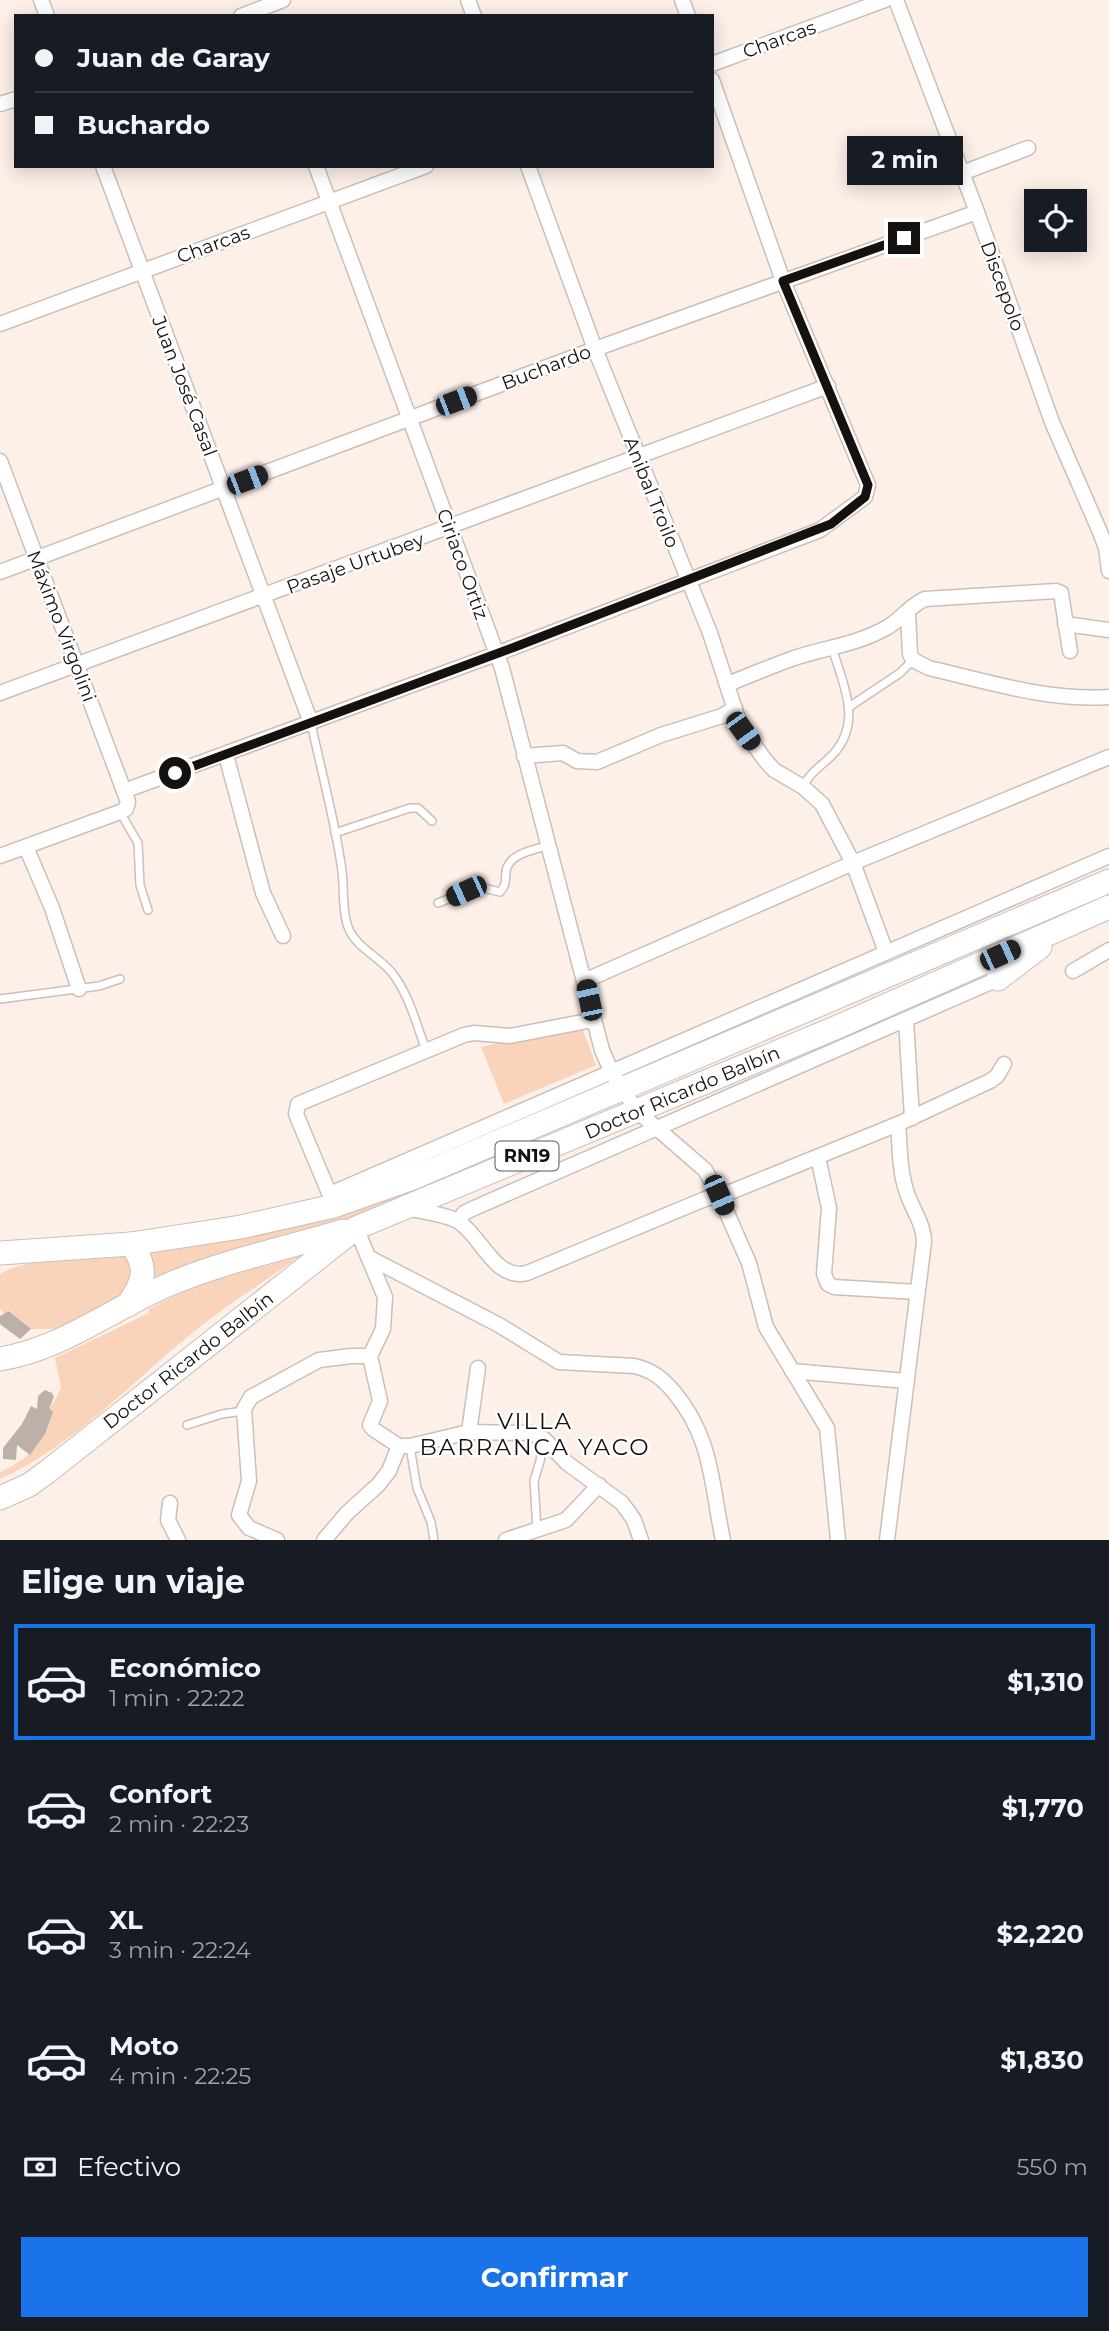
<!DOCTYPE html>
<html lang="es">
<head>
<meta charset="utf-8">
<style>
	:root { --surface:#171b24; --page:#242831; --text:#f1f3f6; --muted:#9ea1a6; --line:#363941; --accent:#1a73e8 }
	body { margin:0; font-family:Montserrat,sans-serif; background:var(--page); color:var(--text); height:100vh; display:flex; flex-direction:column; font-size:26px; white-space:nowrap }
	* { box-sizing:border-box; margin:0 }
	p { font-size:23px; color:var(--muted) }
	.icon { flex:none; width:38px; height:38px; fill:none; stroke:currentColor; stroke-width:2; stroke-linecap:round; stroke-linejoin:round }
	.map { position:relative; height:1540px; overflow:hidden }
	.drawer { display:flex; flex-direction:column; background:var(--surface); flex:1 }
	.drawer>* { flex:none }
	.banner { position:absolute; left:14px; top:14px; width:700px; height:154px; border-radius:0px; box-shadow:0 4px 18px #0003; display:grid; align-content:center; height:154px; padding:0 21px; background:var(--surface) }
	.buttons { position:absolute; left:1024px; top:189px; display:grid; gap:14px }
	.buttons a { display:grid; place-items:center; width:63px; height:63px; border-radius:0px; background:var(--surface); box-shadow:0 4px 18px #0003; font-size:35px }
	.end { position:absolute; width:32px; height:32px; margin:-16px; border:9px solid #15110e; background:#fff; box-shadow:0 0 0 4px #fff }
	.from { border-radius:50% }
	.bubble { position:absolute; height:49px; border-radius:0px; background:var(--surface); box-shadow:0 4px 18px #0003; font-size:23px; font-weight:700; line-height:49px; text-align:center }
	.car { position:absolute; width:21px; height:42px; margin:-21px -10px; border-radius:9px; box-shadow:0 0 5px 2px #0007; background:linear-gradient(#222 24%,#8ab4d8 0 40%,#222 0 76%,#8ab4d8 0 86%,#222 0) }
	.banner b { display:flex; align-items:center; gap:24px; height:66px; font-size:26px }
	.banner b+b { border-top:2px solid var(--line) }
	.banner i { width:18px; height:18px; background:var(--text) }
	ul { padding:0; list-style:none }
	li { display:flex; align-items:center; gap:21px; height:116px; margin:0 14px 10px; padding:0 7px; border:4px solid transparent; border-radius:0px }
	li div { flex:1 }
	li b { display:block; font-size:26px }
	li em { font-style:normal; font-weight:700 }
	li.active { border-color:var(--accent) }
	li>.icon { width:63px; height:63px; stroke-width:1.5 }
	h2 { padding:0 21px; font-size:32px; line-height:84px }
	.pay { display:flex; align-items:center; gap:18px; height:77px; padding:0 21px; font-size:26px }
	.pay p { margin-inline-start:auto }
	.action { display:flex; gap:14px; margin-top:auto; padding:14px 21px }
	.action a { flex:1; height:80px; border-radius:0px; background:var(--accent); color:#fff; font-size:28px; font-weight:700; line-height:80px; text-align:center }
	.map>svg:first-child { display:block }
	.green { fill:#fad3bb }
	.building { fill:#bcb0a9 }
	.lines { fill:none; stroke-linecap:round; stroke-linejoin:round }
	.service-casing { stroke:#cbbfb8; stroke-width:10 }
	.minor-casing { stroke:#cbbfb8; stroke-width:17 }
	.primary-casing { stroke:#cbbfb8; stroke-width:25 }
	.service { stroke:#fff; stroke-width:7 }
	.minor { stroke:#fff; stroke-width:14 }
	.primary { stroke:#fff; stroke-width:23 }
	.route { stroke:#15110e; stroke-width:9 }
	.labels { text-anchor:middle; stroke-width:5; stroke-linejoin:round; paint-order:stroke }
	.shield { fill:#fff; stroke:#5b5856; stroke-width:2 }
	.shield-label { font-size:18px; font-weight:bold; fill:#15110e }
	.street-label { font-size:19px; fill:#15110e; stroke:#fff }
	.quarter-label { font-size:23px; letter-spacing:2px; fill:#15110e; stroke:#fff }
</style>
</head>
<body>
<div class="map">
<svg width="1109" height="1540" viewBox="0 0 1109 1540">
	<rect width="100%" height="100%" fill="#fdf0e9"/>
	<g class="green">
		<polygon points="581,1025 596,1065 504,1104 481,1047"/>
		<polygon points="451,1176 388,1212 146,1288 144,1254 198,1245 373,1203"/>
		<path d="M331,1244L302,1266L296,1259C261,1284 225,1306 191,1334C130,1384 73,1446 0,1479V1472C31,1458 42,1445 53,1412L48,1406L54,1402L61,1388L55,1358L149,1313L148,1310C204,1277 269,1263 331,1244Z"/>
		<path d="M132,1254L135,1291L63,1329H31L10,1311L4,1314L0,1308V1274C27,1257 99,1257 132,1254Z"/>
	</g>
	<g class="building">
		<polygon points="9,1311 31,1329 20,1339 0,1324 0,1316"/>
		<polygon points="45,1390 52,1393 54,1397 49,1408 53,1412 45,1434 30,1455 17,1445 16,1460 3,1459 3,1448 22,1424 31,1406 37,1409 38,1396"/>
	</g>
	<g class="lines">
		<defs>
			<g id="service">
				<polyline points="849,707 900,673 913,660"/>
				<path d="M311,723C321,770 334,817 341,864C345,884 341,908 348,927C356,949 383,958 395,977C410,998 417,1026 426,1050"/>
				<path d="M803,787C810,771 825,764 836,751C862,718 842,683 832,647"/>
				<polyline points="120,812 138,843 140,885 148,910"/>
				<polyline points="335,833 410,808 418,808 432,821"/>
				<path d="M438,903L479,887L500,892C507,884 505,880 506,871C509,853 535,850 549,845"/>
				<polyline points="0,999 99,986 120,979"/>
				<polyline points="187,1425 222,1414 244,1411"/>
				<polyline points="410,1447 417,1488 431,1522 434,1540"/>
				<polyline points="537,1530 534,1481 540,1461 544,1440"/>
			</g>
			<g id="minor">
				<polyline points="41,0 47,16"/>
				<polyline points="468,0 474,16"/>
				<polyline points="682,0 688,16"/>
				<polyline points="896,0 977,212 1052,422 1100,532 1106,548 1109,571"/>
				<polyline points="241,16 283,0"/>
				<polyline points="712,64 885,0"/>
				<polyline points="0,104 16,99"/>
				<polyline points="103,166 311,723"/>
				<polyline points="316,166 502,668 602,1050 612,1073 637,1111 705,1170 719,1195 749,1263 766,1327 827,1428 838,1540"/>
				<polyline points="528,166 595,349 710,633 740,725 765,760 774,770 803,787 822,804 853,863 886,952"/>
				<polyline points="962,173 1028,148"/>
				<polyline points="0,324 426,166"/>
				<polyline points="0,461 124,791"/>
				<polyline points="0,572 595,349 977,212"/>
				<path d="M908,613L910,654L913,660L929,668C989,682 1048,701 1109,697"/>
				<polyline points="1065,624 1109,630"/>
				<path d="M728,684C750,675 772,666 794,658C824,648 858,644 886,628C901,620 910,605 925,599L1056,591L1061,593L1070,651"/>
				<polyline points="0,693 828,386"/>
				<polyline points="226,755 263,893 283,936"/>
				<polyline points="524,756 563,753 577,761 597,762 661,735 722,716 735,708"/>
				<polyline points="26,847 52,908 79,989"/>
				<polyline points="0,856 120,812 126,809 128,802 124,791 496,654 820,530 865,497 868,485 783,281 712,80"/>
				<polyline points="1073,971 1109,950"/>
				<polyline points="584,981 853,863 1109,757"/>
				<polyline points="906,1020 912,1118"/>
				<polyline points="818,1157 829,1208 824,1274 828,1284 834,1287 917,1292"/>
				<polyline points="330,1194 1109,856"/>
				<polyline points="332,1200 296,1114 298,1104 464,1035 474,1033 510,1036 593,1020"/>
				<path d="M405,1208C419,1211 449,1215 459,1222C482,1237 495,1281 527,1273L705,1199L733,1191L898,1124L990,1081L997,1076L1004,1064"/>
				<polyline points="459,1221 464,1213 472,1209 998,979"/>
				<path d="M368,1257L499,1325L559,1362L634,1366C652,1370 662,1378 674,1392C713,1439 711,1484 723,1540"/>
				<polyline points="792,1371 906,1381"/>
				<polyline points="469,1432 478,1368"/>
				<polyline points="399,1446 410,1446 469,1432 531,1433 544,1439 567,1463 622,1503 634,1520 641,1540"/>
				<polyline points="170,1503 168,1520 178,1540"/>
				<polyline points="277,1540 249,1528 239,1515 249,1481 244,1409 251,1397 319,1360 351,1356 370,1356"/>
				<polyline points="324,1540 347,1513 378,1485 389,1471 399,1446 373,1429 370,1425 380,1401 370,1356 383,1329 385,1297 356,1228"/>
				<polyline points="506,1540 566,1520 599,1485"/>
				<path d="M887,1540L924,1242C924,1223 911,1208 906,1190C899,1169 900,1146 898,1124"/>
			</g>
			<g id="primary">
				<polyline points="998,979 1040,947"/>
				<polyline points="0,1253 131,1244 241,1227 334,1206 413,1178 1109,881"/>
				<path d="M128,1305C144,1281 149,1268 131,1244"/>
				<path d="M0,1359C62,1349 113,1308 170,1284C225,1261 286,1248 343,1231"/>
				<polyline points="0,1498 29,1485 47,1472 356,1228 835,1028 1109,907"/>
			</g>
		</defs>
		<use href="#service" class="service-casing"/>
		<use href="#minor" class="minor-casing"/>
		<use href="#primary" class="primary-casing"/>
		<use href="#service" class="service"/>
		<use href="#minor" class="minor"/>
		<use href="#primary" class="primary"/>
	</g>
	<g class="lines">
		<polyline class="route" points="175,773 520,645 831,524 865,497 868,485 783,281 904,238"/>
	</g>
	<g class="labels">
		<rect class="shield" x="495.5" y="1141.5" width="63" height="29" rx="5"/>
		<g class="shield-label">
			<text x="527" y="1162">RN19</text>
		</g>
		<g class="street-label">
			<text transform="translate(779 39) rotate(-20)" y="7">Charcas</text>
			<text transform="translate(213 244) rotate(-20)" y="7">Charcas</text>
			<text transform="translate(1003 286) rotate(70)" y="7">Discepolo</text>
			<text transform="translate(546 367) rotate(-21)" y="7">Buchardo</text>
			<text transform="translate(185 386) rotate(69)" y="7">Juan José Casal</text>
			<text transform="translate(652 492) rotate(68)" y="7">Anibal Troilo</text>
			<text transform="translate(355 563) rotate(-20)" y="7">Pasaje Urtubey</text>
			<text transform="translate(463 564) rotate(70)" y="7">Ciriaco Ortiz</text>
			<text transform="translate(62 626) rotate(69)" y="7">Máximo Virgolini</text>
			<text transform="translate(682 1092) rotate(-23)" y="7">Doctor Ricardo Balbín</text>
			<text transform="translate(188 1360) rotate(-38)" y="7">Doctor Ricardo Balbín</text>
		</g>
		<g class="quarter-label">
			<text x="535" y="1429">VILLA<tspan x="535" dy="26">BARRANCA YACO</tspan></text>
		</g>
	</g>
</svg>
<div class="buttons">
<a><svg class="icon" aria-label="locate" viewBox="0 0 24 24"><circle cx="12" cy="12" r="6"/><path d="M12 2v4M12 18v4M2 12h4M18 12h4"/></svg></a>
</div>
<i class="end from" style="left:175px;top:773px"></i>
<i class="end" style="left:904px;top:238px"></i>
<div class="bubble" style="left:847px;top:136px;width:116px">2 min</div>
<i class="car" style="left:456px;top:401px;rotate:69deg"></i>
<i class="car" style="left:247px;top:480px;rotate:69deg"></i>
<i class="car" style="left:743px;top:731px;rotate:144deg"></i>
<i class="car" style="left:466px;top:891px;rotate:246deg"></i>
<i class="car" style="left:1000px;top:955px;rotate:66deg"></i>
<i class="car" style="left:589px;top:1000px;rotate:348deg"></i>
<i class="car" style="left:719px;top:1195px;rotate:156deg"></i>
<div class="banner">
<b><i class="from"></i>Juan de Garay</b>
<b><i></i>Buchardo</b>
</div>
</div>
<section class="drawer">
<h2>Elige un viaje</h2>
<ul>
<li class="active"><svg class="icon" aria-label="car" viewBox="0 0 24 24"><path d="M5 17H2v-5l4-1 3-4h7l3 4 3 1v5h-3M9 17h6M6 11h13"/><circle cx="7" cy="17" r="2"/><circle cx="17" cy="17" r="2"/></svg><div><b>Económico</b><p>1 min · 22:22</p></div><em>$1,310</em></li>
<li><svg class="icon" aria-label="car" viewBox="0 0 24 24"><path d="M5 17H2v-5l4-1 3-4h7l3 4 3 1v5h-3M9 17h6M6 11h13"/><circle cx="7" cy="17" r="2"/><circle cx="17" cy="17" r="2"/></svg><div><b>Confort</b><p>2 min · 22:23</p></div><em>$1,770</em></li>
<li><svg class="icon" aria-label="car" viewBox="0 0 24 24"><path d="M5 17H2v-5l4-1 3-4h7l3 4 3 1v5h-3M9 17h6M6 11h13"/><circle cx="7" cy="17" r="2"/><circle cx="17" cy="17" r="2"/></svg><div><b>XL</b><p>3 min · 22:24</p></div><em>$2,220</em></li>
<li><svg class="icon" aria-label="car" viewBox="0 0 24 24"><path d="M5 17H2v-5l4-1 3-4h7l3 4 3 1v5h-3M9 17h6M6 11h13"/><circle cx="7" cy="17" r="2"/><circle cx="17" cy="17" r="2"/></svg><div><b>Moto</b><p>4 min · 22:25</p></div><em>$1,830</em></li>
</ul>
<div class="pay"><svg class="icon" aria-label="cash" viewBox="0 0 24 24"><path d="M3 7h18v10H3z"/><circle cx="12" cy="12" r="2"/></svg>Efectivo<p>550 m</p></div>
<div class="action"><a>Confirmar</a></div>
</section>
</body>
</html>
